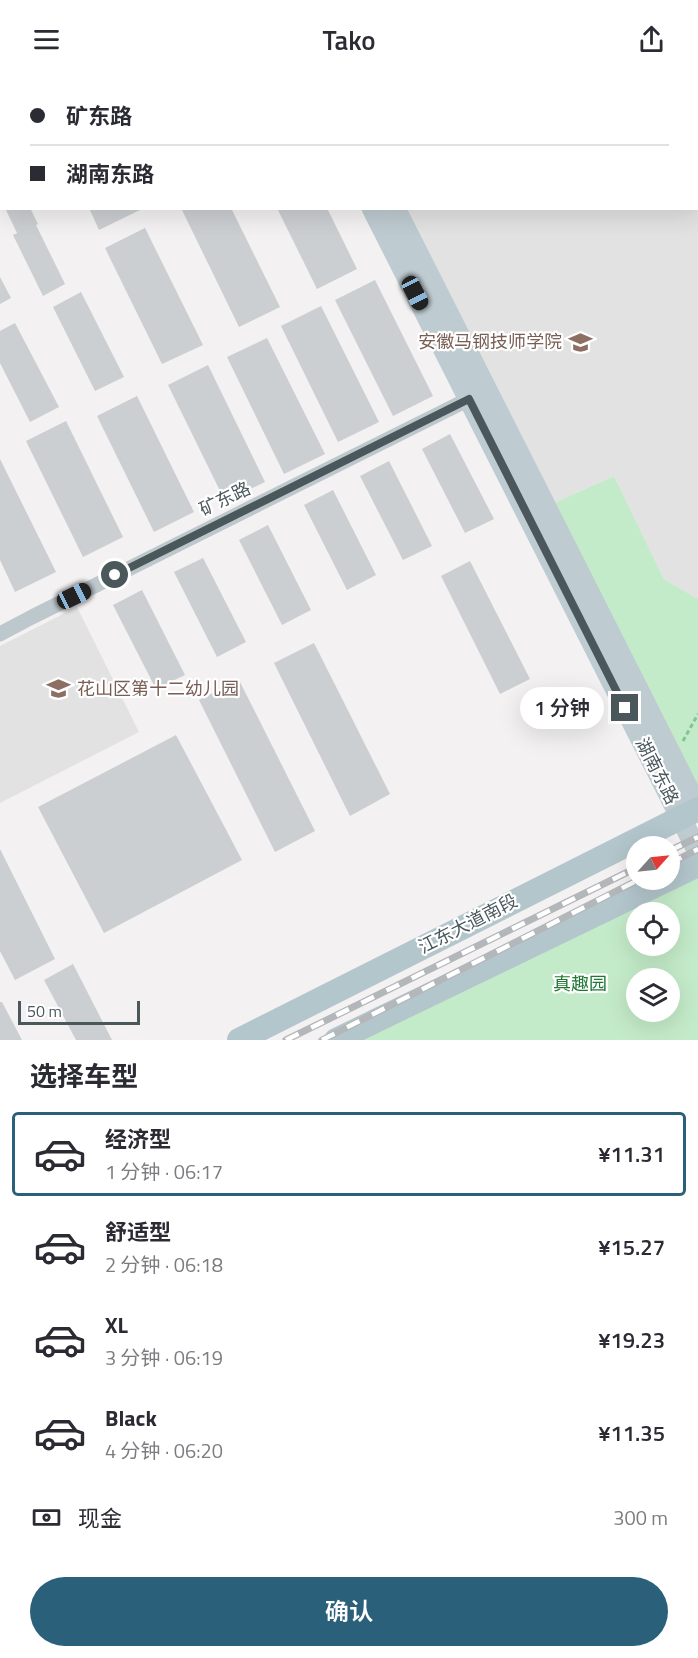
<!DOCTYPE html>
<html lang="zh">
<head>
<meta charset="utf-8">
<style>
	:root { --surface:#fff; --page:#f7f7f7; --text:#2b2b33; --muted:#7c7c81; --line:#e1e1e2; --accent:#2b607b }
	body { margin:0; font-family:"Titillium Web","Noto Sans SC",sans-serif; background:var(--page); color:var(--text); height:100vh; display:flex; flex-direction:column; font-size:22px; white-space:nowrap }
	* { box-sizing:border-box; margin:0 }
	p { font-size:20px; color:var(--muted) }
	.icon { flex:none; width:33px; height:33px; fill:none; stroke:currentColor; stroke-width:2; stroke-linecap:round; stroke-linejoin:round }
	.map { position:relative; height:962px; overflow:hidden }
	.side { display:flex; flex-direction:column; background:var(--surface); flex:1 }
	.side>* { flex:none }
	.hud { position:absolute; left:0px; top:0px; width:699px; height:132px; box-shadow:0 6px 24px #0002; display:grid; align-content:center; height:132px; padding:0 30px; background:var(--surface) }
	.needle { width:39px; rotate:63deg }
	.controls { position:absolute; left:626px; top:758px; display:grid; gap:12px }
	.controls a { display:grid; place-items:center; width:54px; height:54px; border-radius:50%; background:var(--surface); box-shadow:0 6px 24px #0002; font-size:30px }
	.scale { position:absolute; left:18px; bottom:15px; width:122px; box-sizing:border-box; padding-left:6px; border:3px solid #4a585c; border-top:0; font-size:16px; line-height:21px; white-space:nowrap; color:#4a585c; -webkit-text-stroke:4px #fff; paint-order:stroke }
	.end { position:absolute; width:27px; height:27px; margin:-14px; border:8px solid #4a585c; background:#fff; box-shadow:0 0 0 3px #fff }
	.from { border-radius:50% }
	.bubble { position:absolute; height:42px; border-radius:21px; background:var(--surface); box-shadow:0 6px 24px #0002; font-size:20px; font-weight:600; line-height:42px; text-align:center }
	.car { position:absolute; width:18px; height:36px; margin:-18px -9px; border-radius:8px; box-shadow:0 0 4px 2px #0007; background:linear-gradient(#222 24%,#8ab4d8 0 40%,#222 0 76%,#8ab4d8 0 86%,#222 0) }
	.hud b { display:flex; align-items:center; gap:21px; height:57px; font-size:22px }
	.hud b+b { border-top:2px solid var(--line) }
	.hud i { width:15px; height:15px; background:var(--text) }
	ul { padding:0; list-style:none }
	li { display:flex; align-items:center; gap:18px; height:84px; margin:0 12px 9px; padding:0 18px; border:3px solid transparent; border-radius:6px }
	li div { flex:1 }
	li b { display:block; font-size:22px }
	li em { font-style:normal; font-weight:600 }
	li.on { border-color:var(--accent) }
	li>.icon { width:54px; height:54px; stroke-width:1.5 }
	h2 { padding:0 30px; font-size:27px; line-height:72px }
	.pay { display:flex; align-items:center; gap:15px; height:66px; padding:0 30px; font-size:22px }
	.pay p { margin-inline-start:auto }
	.primary-button { display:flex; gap:12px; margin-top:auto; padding:12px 30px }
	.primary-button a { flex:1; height:69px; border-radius:36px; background:var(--accent); color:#fff; font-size:24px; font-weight:600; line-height:69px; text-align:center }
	header { display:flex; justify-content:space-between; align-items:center; height:78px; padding:0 30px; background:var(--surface); font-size:27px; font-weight:600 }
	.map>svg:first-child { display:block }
	.education { fill:#e3e2e2 }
	.green { fill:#c4ebc9; fill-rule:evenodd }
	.building { fill:#cbcfd2 }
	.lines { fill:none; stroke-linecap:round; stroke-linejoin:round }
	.path { stroke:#7fc690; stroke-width:3; stroke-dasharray:4.5 3; stroke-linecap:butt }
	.minor { stroke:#bdc8cc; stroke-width:15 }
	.secondary { stroke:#becbd0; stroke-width:21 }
	.primary { stroke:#b3c6cc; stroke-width:24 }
	.rail-casing { stroke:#b3b7ba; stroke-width:7 }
	.rail { stroke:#fff; stroke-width:4.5; stroke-dasharray:14; stroke-linecap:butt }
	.route { stroke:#4a585c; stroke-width:8 }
	.labels { text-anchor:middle; stroke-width:4.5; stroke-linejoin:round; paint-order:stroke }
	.education-label { font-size:18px; fill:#785e54; stroke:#fff; text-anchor:end }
	.street-label { font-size:18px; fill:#4a585c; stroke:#fff }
	.park-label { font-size:18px; fill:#217835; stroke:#fff }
</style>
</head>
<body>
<header><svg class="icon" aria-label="menu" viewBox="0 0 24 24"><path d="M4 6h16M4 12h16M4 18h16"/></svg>Tako<svg class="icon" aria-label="share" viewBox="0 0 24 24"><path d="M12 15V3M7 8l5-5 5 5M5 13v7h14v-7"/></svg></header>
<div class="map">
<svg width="698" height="962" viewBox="0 0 698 962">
	<rect width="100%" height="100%" fill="#f3f1f1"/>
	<g class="education">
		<polygon points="330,0 698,0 698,521 664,501 614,398 545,429 395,131 698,130 698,2"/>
		<polygon points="77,529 139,654 0,725 0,568"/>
	</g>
	<g class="green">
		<polygon points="614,398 664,501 698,521 698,720 545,429"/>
		<path d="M698,787V962H336ZM636,834H669V867H636ZM636,900H669V933H636Z"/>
	</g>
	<g class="building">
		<polygon points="5,130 30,130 38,146 36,147 65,206 43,218 13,157 17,155"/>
		<polygon points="89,130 139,130 140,132 99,152"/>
		<polygon points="185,130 231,130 280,229 239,249 182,132"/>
		<polygon points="277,130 327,130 357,191 317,211"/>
		<polygon points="145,150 203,267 162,286 105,170"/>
		<polygon points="0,199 11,220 0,226"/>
		<polygon points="375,202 433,318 393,338 335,222"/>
		<polygon points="81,214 124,299 95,313 53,229"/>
		<polygon points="321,228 379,344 338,364 281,248"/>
		<polygon points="15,245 59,329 30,344 0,285 0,253"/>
		<polygon points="267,260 325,376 284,396 227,279"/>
		<polygon points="208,287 265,404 225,423 168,307"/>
		<polygon points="137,318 194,434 154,454 97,338"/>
		<polygon points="66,343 123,459 83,479 26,363"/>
		<polygon points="450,356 494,441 465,455 422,371"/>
		<polygon points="0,381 56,494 15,514 0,482"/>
		<polygon points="389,383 432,468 403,482 360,398"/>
		<polygon points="333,412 376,497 347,512 304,427"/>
		<polygon points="268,447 311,532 282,547 239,462"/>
		<polygon points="203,480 246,564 217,579 174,494"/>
		<polygon points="470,483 530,601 500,616 441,498"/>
		<polygon points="142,512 185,597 156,611 113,527"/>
		<polygon points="314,565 390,716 350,738 274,585"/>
		<polygon points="239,602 315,753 275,774 199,622"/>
		<polygon points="176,657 242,782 104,855 38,729"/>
		<polygon points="0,771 55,881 15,902 0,873"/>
		<polygon points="73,886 112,962 76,962 44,902"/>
		<polygon points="0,924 2,924 22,962 0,962"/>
	</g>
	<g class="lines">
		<polyline class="path" points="683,663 698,636"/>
		<polyline class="minor" points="0,556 32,539 469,321"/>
		<g class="secondary">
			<polyline points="305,0 306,2"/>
			<polyline points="330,0 330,2"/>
			<polyline points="372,130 698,774"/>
			<polyline points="395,130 698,730"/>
		</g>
		<g class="primary">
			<polyline points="669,801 698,787"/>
			<polyline points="239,962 698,731"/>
			<polyline points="336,962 669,801"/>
		</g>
		<defs>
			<g id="rail">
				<polyline points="669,773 698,759"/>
				<polyline points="669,786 698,771"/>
				<polyline points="286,962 636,790"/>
				<polyline points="322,962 640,801"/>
			</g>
		</defs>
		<use href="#rail" class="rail-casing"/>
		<use href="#rail" class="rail"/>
	</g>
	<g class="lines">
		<polyline class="route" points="115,497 469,321 625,630"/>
	</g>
	<defs>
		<symbol id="university-bare" viewBox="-9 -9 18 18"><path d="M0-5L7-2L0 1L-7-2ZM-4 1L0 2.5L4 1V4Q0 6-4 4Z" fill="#8d6e63" stroke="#fff" stroke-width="2.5" paint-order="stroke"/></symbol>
		<symbol id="school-bare" viewBox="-9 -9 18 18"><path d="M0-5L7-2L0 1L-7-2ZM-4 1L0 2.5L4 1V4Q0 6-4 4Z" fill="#8d6e63" stroke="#fff" stroke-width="2.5" paint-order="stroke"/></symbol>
	</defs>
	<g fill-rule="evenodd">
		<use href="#university-bare" x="564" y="248" width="33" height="33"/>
		<use href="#school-bare" x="42" y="594" width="33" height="33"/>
	</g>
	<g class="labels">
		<g class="education-label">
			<text x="562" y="270">安徽马钢技师学院</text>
			<text x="77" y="617" text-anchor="start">花山区第十二幼儿园</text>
		</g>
		<g class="street-label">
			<text transform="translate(225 421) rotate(-26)" y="6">矿东路</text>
			<text transform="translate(657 693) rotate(63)" y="6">湖南东路</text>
			<text transform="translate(468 846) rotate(-27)" y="6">江东大道南段</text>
		</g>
		<g class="park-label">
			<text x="580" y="912">真趣园</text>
		</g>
	</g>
</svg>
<div class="controls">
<a><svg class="needle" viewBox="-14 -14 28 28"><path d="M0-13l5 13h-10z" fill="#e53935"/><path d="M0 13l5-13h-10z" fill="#7c7c81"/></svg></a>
<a><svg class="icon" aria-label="locate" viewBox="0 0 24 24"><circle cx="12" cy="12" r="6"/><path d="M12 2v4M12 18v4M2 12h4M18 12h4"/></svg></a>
<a><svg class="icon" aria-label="layers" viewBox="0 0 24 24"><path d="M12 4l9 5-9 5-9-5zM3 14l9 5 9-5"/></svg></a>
</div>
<div class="scale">50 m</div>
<i class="end from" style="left:115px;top:497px"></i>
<i class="end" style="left:625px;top:630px"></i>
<div class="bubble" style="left:520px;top:609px;width:84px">1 分钟</div>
<i class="car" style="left:415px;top:215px;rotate:153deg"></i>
<i class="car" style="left:74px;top:518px;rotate:64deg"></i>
<div class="hud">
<b><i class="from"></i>矿东路</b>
<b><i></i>湖南东路</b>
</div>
</div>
<section class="side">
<h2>选择车型</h2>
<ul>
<li class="on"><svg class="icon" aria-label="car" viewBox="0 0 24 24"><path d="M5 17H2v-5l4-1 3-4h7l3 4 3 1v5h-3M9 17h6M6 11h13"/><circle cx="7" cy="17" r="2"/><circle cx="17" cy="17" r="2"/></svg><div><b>经济型</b><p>1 分钟 · 06:17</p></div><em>¥11.31</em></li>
<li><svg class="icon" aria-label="car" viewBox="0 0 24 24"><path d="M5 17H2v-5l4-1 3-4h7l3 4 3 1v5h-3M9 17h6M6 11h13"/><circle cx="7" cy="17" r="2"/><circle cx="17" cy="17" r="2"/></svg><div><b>舒适型</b><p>2 分钟 · 06:18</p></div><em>¥15.27</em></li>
<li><svg class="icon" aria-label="car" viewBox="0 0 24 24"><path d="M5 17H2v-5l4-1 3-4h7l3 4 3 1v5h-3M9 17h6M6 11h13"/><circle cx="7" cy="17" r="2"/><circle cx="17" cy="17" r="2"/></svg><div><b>XL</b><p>3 分钟 · 06:19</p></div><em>¥19.23</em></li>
<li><svg class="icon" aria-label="car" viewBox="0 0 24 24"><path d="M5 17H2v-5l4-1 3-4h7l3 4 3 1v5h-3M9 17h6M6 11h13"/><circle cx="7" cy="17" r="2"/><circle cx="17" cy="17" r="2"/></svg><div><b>Black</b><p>4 分钟 · 06:20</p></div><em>¥11.35</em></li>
</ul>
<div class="pay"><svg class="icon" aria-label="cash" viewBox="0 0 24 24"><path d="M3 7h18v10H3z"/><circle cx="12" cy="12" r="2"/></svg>现金<p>300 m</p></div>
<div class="primary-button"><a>确认</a></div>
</section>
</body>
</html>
